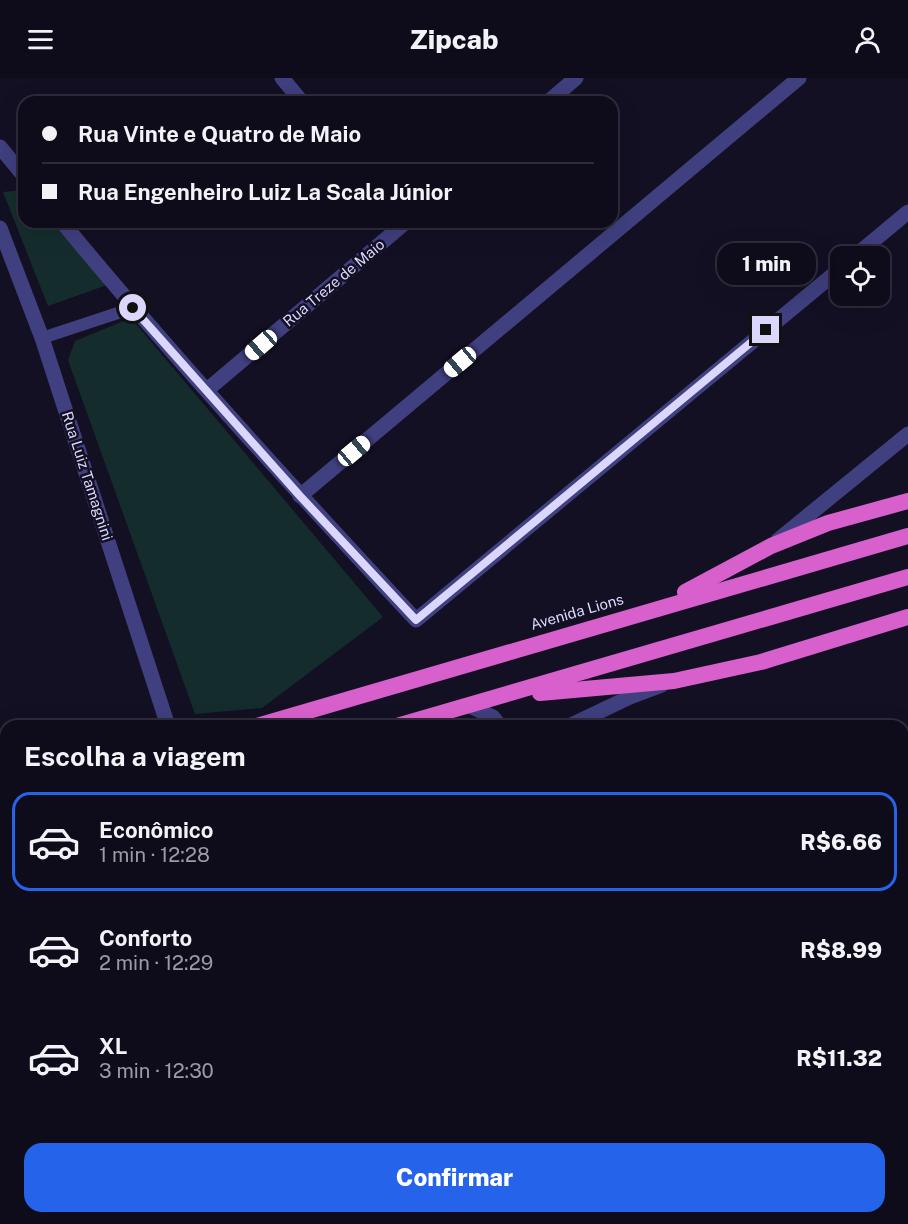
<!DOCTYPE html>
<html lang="pt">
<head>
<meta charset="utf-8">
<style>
	:root { --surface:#0e0c1b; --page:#171524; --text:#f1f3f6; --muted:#9b9ba3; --line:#2e2c3a; --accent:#2563eb }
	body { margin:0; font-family:"Public Sans",sans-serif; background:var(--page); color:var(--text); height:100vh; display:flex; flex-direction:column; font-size:22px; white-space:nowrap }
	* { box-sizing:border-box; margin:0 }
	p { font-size:20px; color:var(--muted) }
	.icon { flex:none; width:33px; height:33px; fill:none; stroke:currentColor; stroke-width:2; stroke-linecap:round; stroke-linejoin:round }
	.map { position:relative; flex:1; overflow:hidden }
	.sheet { position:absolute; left:0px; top:642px; width:909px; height:504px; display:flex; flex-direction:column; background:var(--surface); border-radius:18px 18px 0 0; box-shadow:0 6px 24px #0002,0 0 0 2px var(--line) }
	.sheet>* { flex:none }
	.guide { position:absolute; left:18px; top:18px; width:600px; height:132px; border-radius:18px; box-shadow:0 6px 24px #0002,0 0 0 2px var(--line); display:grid; align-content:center; height:132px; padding:0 24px; background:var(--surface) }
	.buttons { position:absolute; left:830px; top:168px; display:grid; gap:12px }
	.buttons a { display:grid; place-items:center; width:60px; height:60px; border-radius:12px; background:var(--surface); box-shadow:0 6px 24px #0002,0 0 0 2px var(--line); font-size:30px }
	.end { position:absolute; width:27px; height:27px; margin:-14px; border:8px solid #dad6fc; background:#111; box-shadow:0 0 0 3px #111 }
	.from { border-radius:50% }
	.bubble { position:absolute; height:42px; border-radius:18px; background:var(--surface); box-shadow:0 6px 24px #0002,0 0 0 2px var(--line); font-size:20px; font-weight:800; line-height:42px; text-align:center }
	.car { position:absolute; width:18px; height:36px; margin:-18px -9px; border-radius:8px; box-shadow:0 0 4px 2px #0007; background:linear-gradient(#fff 24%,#345 0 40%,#fff 0 76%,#345 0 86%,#fff 0) }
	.guide b { display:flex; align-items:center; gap:21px; height:57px; font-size:22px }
	.guide b+b { border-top:2px solid var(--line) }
	.guide i { width:15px; height:15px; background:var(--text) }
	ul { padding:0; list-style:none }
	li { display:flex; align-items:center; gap:18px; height:99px; margin:0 12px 9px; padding:0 12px; border:3px solid transparent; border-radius:18px }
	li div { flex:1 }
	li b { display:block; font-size:22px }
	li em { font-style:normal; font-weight:800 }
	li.current { border-color:var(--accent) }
	li>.icon { width:54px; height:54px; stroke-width:1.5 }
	h2 { padding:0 24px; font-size:27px; line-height:72px }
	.primary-button { display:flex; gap:12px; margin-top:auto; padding:12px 24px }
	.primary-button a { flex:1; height:69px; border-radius:18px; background:var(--accent); color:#fff; font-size:24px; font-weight:800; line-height:69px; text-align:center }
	header { display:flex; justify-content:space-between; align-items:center; height:78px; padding:0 24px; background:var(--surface); font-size:27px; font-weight:800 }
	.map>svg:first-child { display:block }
	.green { fill:#142d2c }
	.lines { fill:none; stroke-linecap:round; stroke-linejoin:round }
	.service { stroke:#403f7f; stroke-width:12 }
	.minor { stroke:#403f7f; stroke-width:15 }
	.tertiary { stroke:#403f7f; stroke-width:15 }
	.trunk { stroke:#d860cc; stroke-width:16 }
	.route { stroke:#dad6fc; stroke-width:8 }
	.labels { text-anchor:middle; stroke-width:5; stroke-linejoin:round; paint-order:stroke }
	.street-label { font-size:15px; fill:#dad6fc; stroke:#131024 }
</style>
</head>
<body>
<header><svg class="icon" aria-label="menu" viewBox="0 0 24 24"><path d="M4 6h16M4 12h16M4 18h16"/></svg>Zipcab<svg class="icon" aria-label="person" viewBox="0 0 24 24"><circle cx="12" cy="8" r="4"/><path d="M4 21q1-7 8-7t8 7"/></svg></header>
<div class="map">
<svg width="908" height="1146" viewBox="0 0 908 1146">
	<rect width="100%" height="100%" fill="#131024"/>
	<g class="green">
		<polygon points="24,112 24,144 52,144 107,207 48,228 3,114"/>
		<polygon points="131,240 383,539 262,630 195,636 68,282 75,263"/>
	</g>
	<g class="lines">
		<polyline class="service" points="42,260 133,230"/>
		<g class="minor">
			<polyline points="282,0 302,24"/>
			<polyline points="548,24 576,0"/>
			<polyline points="0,150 42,260 168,648"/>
			<polyline points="207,312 406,144"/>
			<polyline points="300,418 799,0"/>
			<polyline points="778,462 908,356"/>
			<polyline points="470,628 493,639 500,648"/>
			<polyline points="569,648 630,619 662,607"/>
			<polyline points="903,689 908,685"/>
			<polyline points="0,866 6,866"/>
			<polyline points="903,945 908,945"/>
			<polyline points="903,1129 908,1128"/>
			<polyline points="326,1140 328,1146"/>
			<polyline points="426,1146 588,1140"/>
		</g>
		<g class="tertiary">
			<polyline points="0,69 24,98"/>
			<path d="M62,144C175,281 295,412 416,542L840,191"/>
			<polyline points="855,178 908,134"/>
		</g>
		<g class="trunk">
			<polyline points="685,514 771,468 828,445 908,423"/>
			<polyline points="540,615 674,603 761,584 908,539"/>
			<polyline points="257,648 908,458"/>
			<polyline points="397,648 908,499"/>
			<polyline points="0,733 6,731"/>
			<polyline points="0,786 6,784"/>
		</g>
	</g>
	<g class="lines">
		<polyline class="route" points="133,230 300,418 416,542 766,252"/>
	</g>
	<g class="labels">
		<g class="street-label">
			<text transform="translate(334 205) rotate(-40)" y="5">Rua Treze de Maio</text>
			<text transform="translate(87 398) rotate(72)" y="5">Rua Luiz Tamagnini</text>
			<text transform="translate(577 534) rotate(-16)" y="5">Avenida Lions</text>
		</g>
	</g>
</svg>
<div class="buttons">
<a><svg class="icon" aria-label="locate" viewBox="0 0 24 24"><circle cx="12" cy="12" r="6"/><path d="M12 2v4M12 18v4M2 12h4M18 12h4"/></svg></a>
</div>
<i class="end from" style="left:133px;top:230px"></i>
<i class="end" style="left:766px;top:252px"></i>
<div class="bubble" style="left:717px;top:165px;width:99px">1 min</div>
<i class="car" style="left:261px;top:267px;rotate:229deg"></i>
<i class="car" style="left:460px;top:284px;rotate:230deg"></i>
<i class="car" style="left:354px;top:373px;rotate:50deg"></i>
<div class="guide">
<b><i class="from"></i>Rua Vinte e Quatro de Maio</b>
<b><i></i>Rua Engenheiro Luiz La Scala Júnior</b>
</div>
<section class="sheet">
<h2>Escolha a viagem</h2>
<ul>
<li class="current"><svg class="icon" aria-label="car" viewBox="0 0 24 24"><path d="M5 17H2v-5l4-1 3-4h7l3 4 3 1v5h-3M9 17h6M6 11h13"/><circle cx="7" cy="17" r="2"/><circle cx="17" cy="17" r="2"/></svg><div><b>Econômico</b><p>1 min · 12:28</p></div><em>R$6.66</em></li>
<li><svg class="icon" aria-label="car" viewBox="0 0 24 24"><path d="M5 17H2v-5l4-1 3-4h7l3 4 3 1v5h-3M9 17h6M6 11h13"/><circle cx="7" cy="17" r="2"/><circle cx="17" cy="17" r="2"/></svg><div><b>Conforto</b><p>2 min · 12:29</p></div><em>R$8.99</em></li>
<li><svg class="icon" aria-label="car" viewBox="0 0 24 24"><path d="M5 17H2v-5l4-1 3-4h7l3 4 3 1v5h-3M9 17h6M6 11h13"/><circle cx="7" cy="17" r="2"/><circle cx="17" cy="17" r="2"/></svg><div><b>XL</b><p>3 min · 12:30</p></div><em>R$11.32</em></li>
</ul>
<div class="primary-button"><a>Confirmar</a></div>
</section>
</div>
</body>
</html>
